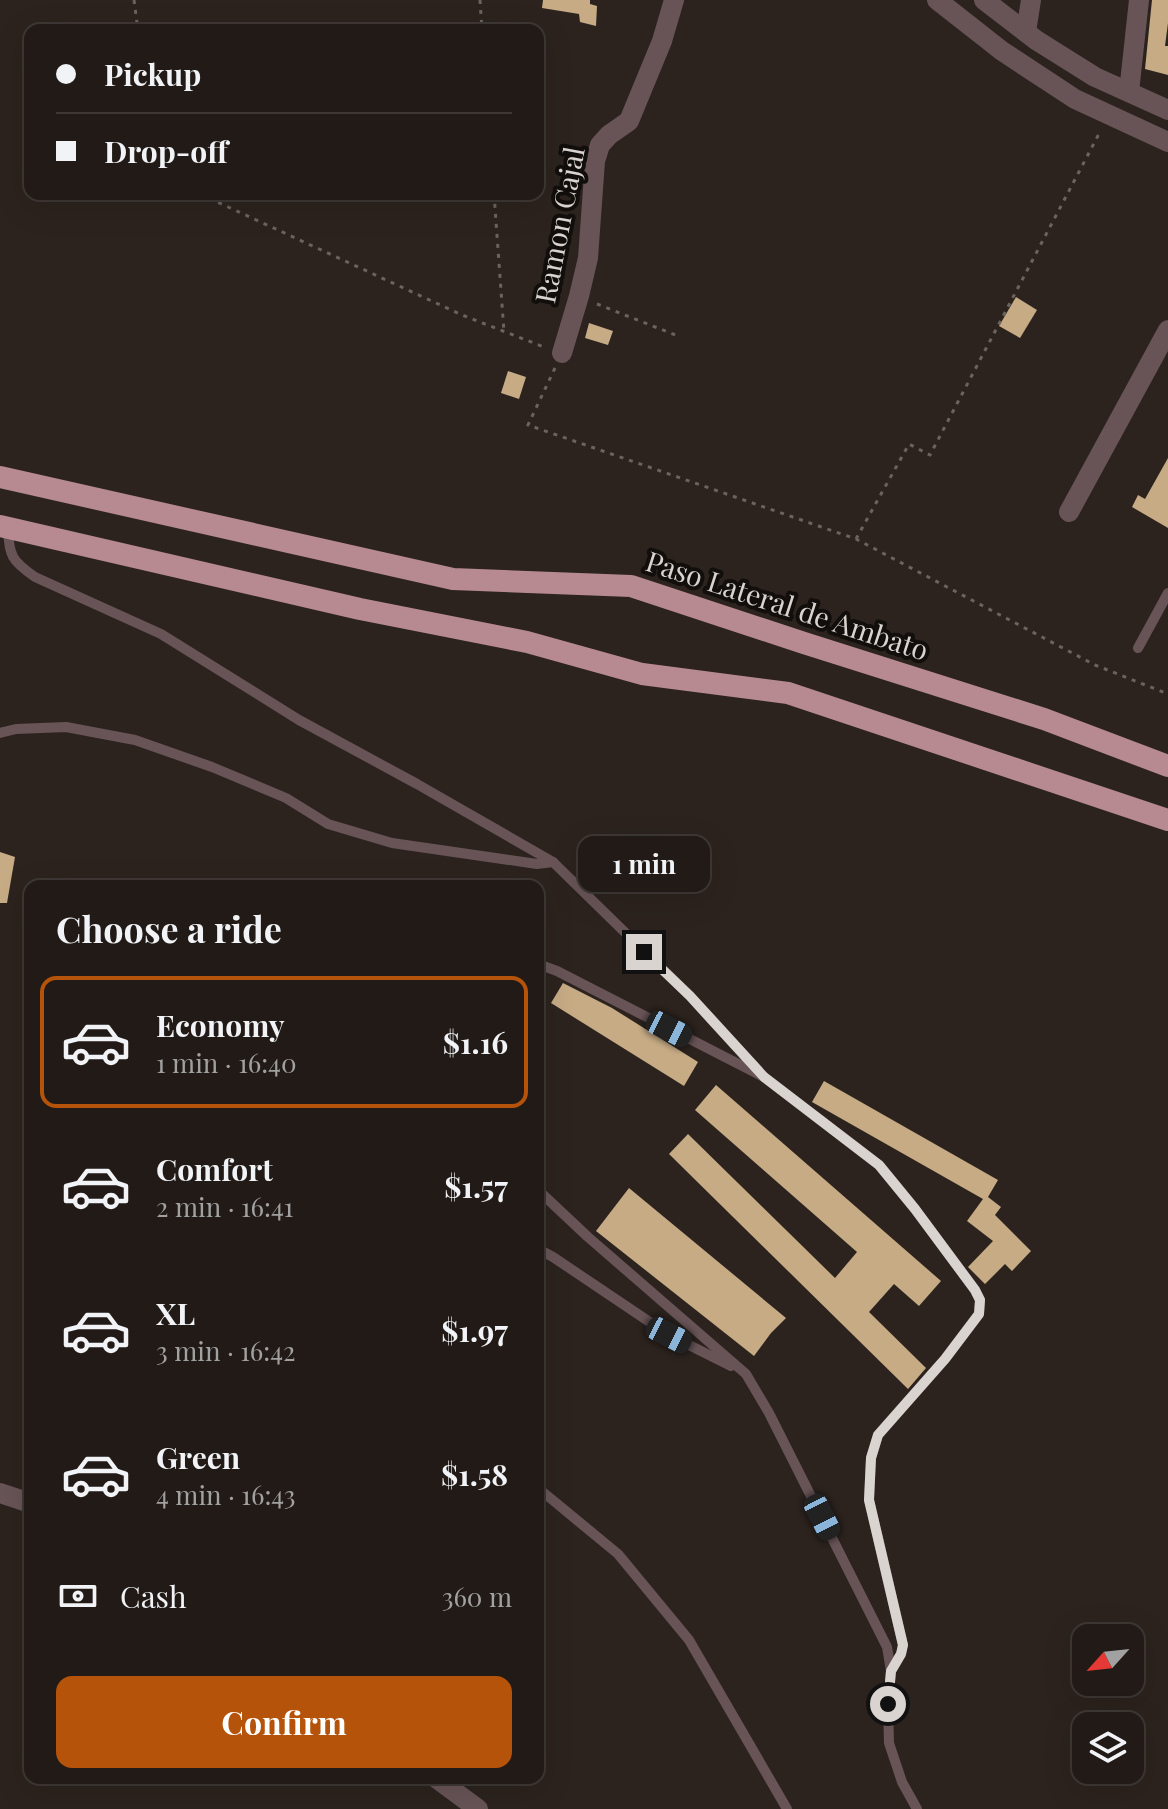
<!DOCTYPE html>
<html lang="en">
<head>
<meta charset="utf-8">
<style>
	:root { --surface:#211a16; --page:#29231f; --text:#f1f3f6; --muted:#a2a1a1; --line:#3e3835; --accent:#b45309 }
	body { margin:0; font-family:"Playfair Display",serif; background:var(--page); color:var(--text); height:100vh; display:flex; flex-direction:column; font-size:30px; white-space:nowrap }
	* { box-sizing:border-box; margin:0 }
	p { font-size:26px; color:var(--muted) }
	.icon { flex:none; width:44px; height:44px; fill:none; stroke:currentColor; stroke-width:2; stroke-linecap:round; stroke-linejoin:round }
	.map { position:relative; flex:1; overflow:hidden }
	.side { position:absolute; left:24px; top:880px; width:520px; height:904px; display:flex; flex-direction:column; background:var(--surface); border-radius:16px; box-shadow:0 8px 32px #0002,0 0 0 2px var(--line) }
	.side>* { flex:none }
	.hud { position:absolute; left:24px; top:24px; width:520px; height:176px; border-radius:16px; box-shadow:0 8px 32px #0002,0 0 0 2px var(--line); display:grid; align-content:center; height:176px; padding:0 32px; background:var(--surface) }
	.needle { width:52px; rotate:243deg }
	.buttons { position:absolute; left:1072px; top:1624px; display:grid; gap:16px }
	.buttons a { display:grid; place-items:center; width:72px; height:72px; border-radius:16px; background:var(--surface); box-shadow:0 8px 32px #0002,0 0 0 2px var(--line); font-size:40px }
	.end { position:absolute; width:36px; height:36px; margin:-18px; border:10px solid #dad4d0; background:#111; box-shadow:0 0 0 4px #111 }
	.from { border-radius:50% }
	.bubble { position:absolute; height:56px; border-radius:16px; background:var(--surface); box-shadow:0 8px 32px #0002,0 0 0 2px var(--line); font-size:26px; font-weight:700; line-height:56px; text-align:center }
	.car { position:absolute; width:24px; height:48px; margin:-24px -12px; border-radius:10px; box-shadow:0 0 6px 2px #0007; background:linear-gradient(#222 24%,#8ab4d8 0 40%,#222 0 76%,#8ab4d8 0 86%,#222 0) }
	.hud b { display:flex; align-items:center; gap:28px; height:76px; font-size:30px }
	.hud b+b { border-top:2px solid var(--line) }
	.hud i { width:20px; height:20px; background:var(--text) }
	ul { padding:0; list-style:none }
	li { display:flex; align-items:center; gap:24px; height:132px; margin:0 16px 12px; padding:0 16px; border:4px solid transparent; border-radius:16px }
	li div { flex:1 }
	li b { display:block; font-size:30px }
	li em { font-style:normal; font-weight:700 }
	li.selected { border-color:var(--accent) }
	li>.icon { width:72px; height:72px; stroke-width:1.5 }
	h2 { padding:0 32px; font-size:36px; line-height:96px }
	.pay { display:flex; align-items:center; gap:20px; height:88px; padding:0 32px; font-size:30px }
	.pay p { margin-inline-start:auto }
	.button { display:flex; gap:16px; margin-top:auto; padding:16px 32px }
	.button a { flex:1; height:92px; border-radius:16px; background:var(--accent); color:#fff; font-size:32px; font-weight:700; line-height:92px; text-align:center }
	.map>svg:first-child { display:block }
	.building { fill:#c6ab85 }
	.lines { fill:none; stroke-linecap:round; stroke-linejoin:round }
	.path { stroke:#6b635f; stroke-width:3; stroke-dasharray:4 6; stroke-linecap:butt }
	.service { stroke:#685457; stroke-width:10 }
	.minor { stroke:#685457; stroke-width:20 }
	.tertiary { stroke:#685457; stroke-width:20 }
	.trunk { stroke:#b78a91; stroke-width:22 }
	.route { stroke:#dad4d0; stroke-width:10 }
	.labels { text-anchor:middle; stroke-width:8; stroke-linejoin:round; paint-order:stroke }
	.street-label { font-size:28px; fill:#dad4d0; stroke:#110e0b }
</style>
</head>
<body>
<div class="map">
<svg width="1168" height="1809" viewBox="0 0 1168 1809">
	<rect width="100%" height="100%" fill="#2c231e"/>
	<g class="building">
		<polygon points="543,0 590,0 590,4 597,6 596,26 580,22 579,14 542,8"/>
		<polygon points="1152,0 1168,0 1168,23 1165,46 1168,46 1168,75 1145,69"/>
		<polygon points="1016,297 1037,310 1020,338 999,326"/>
		<polygon points="589,323 613,331 608,345 585,338"/>
		<polygon points="508,371 526,377 519,399 501,393"/>
		<polygon points="1168,458 1168,528 1132,507 1138,495 1145,499"/>
		<polygon points="0,852 15,857 7,903 0,903"/>
		<polygon points="563,983 612,1008 698,1062 684,1086 551,1003"/>
		<polygon points="824,1081 998,1180 988,1197 1001,1207 995,1215 1031,1251 1012,1271 1005,1264 985,1284 968,1267 993,1241 967,1221 983,1199 812,1102"/>
		<polygon points="716,1085 941,1281 919,1306 894,1284 869,1312 926,1368 908,1389 669,1154 688,1134 835,1278 857,1252 695,1110"/>
		<polygon points="629,1188 786,1318 771,1333 754,1356 596,1231"/>
	</g>
	<g class="lines">
		<g class="path">
			<polyline points="134,0 138,30"/>
			<polyline points="480,0 482,30"/>
			<polyline points="200,194 462,315 544,347"/>
			<polyline points="494,194 504,332"/>
			<polyline points="597,304 678,336"/>
			<polyline points="555,368 528,425 856,539 1095,665 1168,694"/>
			<polyline points="856,539 909,444 930,455 1101,130"/>
		</g>
		<g class="service">
			<path d="M8,529C9,556 12,561 35,577L161,634L299,720L417,784L553,862L690,996L764,1077L557,971L538,964"/>
			<polyline points="1138,648 1168,593"/>
			<polyline points="0,733 16,729 66,727 135,740 212,767 286,798 328,824 392,843 537,864 553,862"/>
			<polyline points="764,1077 879,1165 915,1209 975,1290 980,1300 979,1314 945,1359 878,1435 871,1458 869,1500 903,1645 901,1654 891,1671"/>
			<polyline points="538,1190 588,1237 746,1374 769,1413 887,1647 891,1671 888,1704 889,1743 902,1782 917,1809"/>
			<polyline points="538,1249 553,1257 669,1335 731,1366"/>
			<polyline points="538,1488 618,1554 689,1640 787,1809"/>
		</g>
		<g class="minor">
			<polyline points="1026,32 1031,0"/>
			<polyline points="1129,92 1139,0"/>
			<polyline points="562,353 579,296 588,258 595,161 600,145 609,135 629,121 662,41 674,0"/>
			<polyline points="1069,512 1168,330"/>
		</g>
		<g class="tertiary">
			<polyline points="937,0 1002,51 1075,99 1168,142"/>
			<polyline points="984,0 1036,40 1095,77 1168,110"/>
			<polyline points="0,1493 30,1503"/>
			<polyline points="436,1778 478,1809"/>
		</g>
		<g class="trunk">
			<polyline points="0,477 453,579 631,586 804,643 1044,719 1168,766"/>
			<polyline points="0,526 360,609 527,642 642,674 788,693 1168,820"/>
		</g>
	</g>
	<g class="lines">
		<polyline class="route" points="644,952 690,996 764,1077 879,1165 915,1209 975,1290 980,1300 979,1314 945,1359 878,1435 871,1458 869,1500 903,1645 901,1654 891,1671 888,1704"/>
	</g>
	<g class="labels">
		<g class="street-label">
			<text transform="translate(560 225) rotate(-79)" y="10">Ramon Cajal</text>
			<text transform="translate(787 606) rotate(18)" y="10">Paso Lateral de Ambato</text>
		</g>
	</g>
</svg>
<div class="buttons">
<a><svg class="needle" viewBox="-14 -14 28 28"><path d="M0-13l5 13h-10z" fill="#e53935"/><path d="M0 13l5-13h-10z" fill="#a2a1a1"/></svg></a>
<a><svg class="icon" aria-label="layers" viewBox="0 0 24 24"><path d="M12 4l9 5-9 5-9-5zM3 14l9 5 9-5"/></svg></a>
</div>
<i class="end from" style="left:888px;top:1704px"></i>
<i class="end" style="left:644px;top:952px"></i>
<div class="bubble" style="left:578px;top:836px;width:132px">1 min</div>
<i class="car" style="left:669px;top:1029px;rotate:117deg"></i>
<i class="car" style="left:669px;top:1335px;rotate:117deg"></i>
<i class="car" style="left:822px;top:1517px;rotate:153deg"></i>
<div class="hud">
<b><i class="from"></i>Pickup</b>
<b><i></i>Drop-off</b>
</div>
<section class="side">
<h2>Choose a ride</h2>
<ul>
<li class="selected"><svg class="icon" aria-label="car" viewBox="0 0 24 24"><path d="M5 17H2v-5l4-1 3-4h7l3 4 3 1v5h-3M9 17h6M6 11h13"/><circle cx="7" cy="17" r="2"/><circle cx="17" cy="17" r="2"/></svg><div><b>Economy</b><p>1 min · 16:40</p></div><em>$1.16</em></li>
<li><svg class="icon" aria-label="car" viewBox="0 0 24 24"><path d="M5 17H2v-5l4-1 3-4h7l3 4 3 1v5h-3M9 17h6M6 11h13"/><circle cx="7" cy="17" r="2"/><circle cx="17" cy="17" r="2"/></svg><div><b>Comfort</b><p>2 min · 16:41</p></div><em>$1.57</em></li>
<li><svg class="icon" aria-label="car" viewBox="0 0 24 24"><path d="M5 17H2v-5l4-1 3-4h7l3 4 3 1v5h-3M9 17h6M6 11h13"/><circle cx="7" cy="17" r="2"/><circle cx="17" cy="17" r="2"/></svg><div><b>XL</b><p>3 min · 16:42</p></div><em>$1.97</em></li>
<li><svg class="icon" aria-label="car" viewBox="0 0 24 24"><path d="M5 17H2v-5l4-1 3-4h7l3 4 3 1v5h-3M9 17h6M6 11h13"/><circle cx="7" cy="17" r="2"/><circle cx="17" cy="17" r="2"/></svg><div><b>Green</b><p>4 min · 16:43</p></div><em>$1.58</em></li>
</ul>
<div class="pay"><svg class="icon" aria-label="cash" viewBox="0 0 24 24"><path d="M3 7h18v10H3z"/><circle cx="12" cy="12" r="2"/></svg>Cash<p>360 m</p></div>
<div class="button"><a>Confirm</a></div>
</section>
</div>
</body>
</html>
